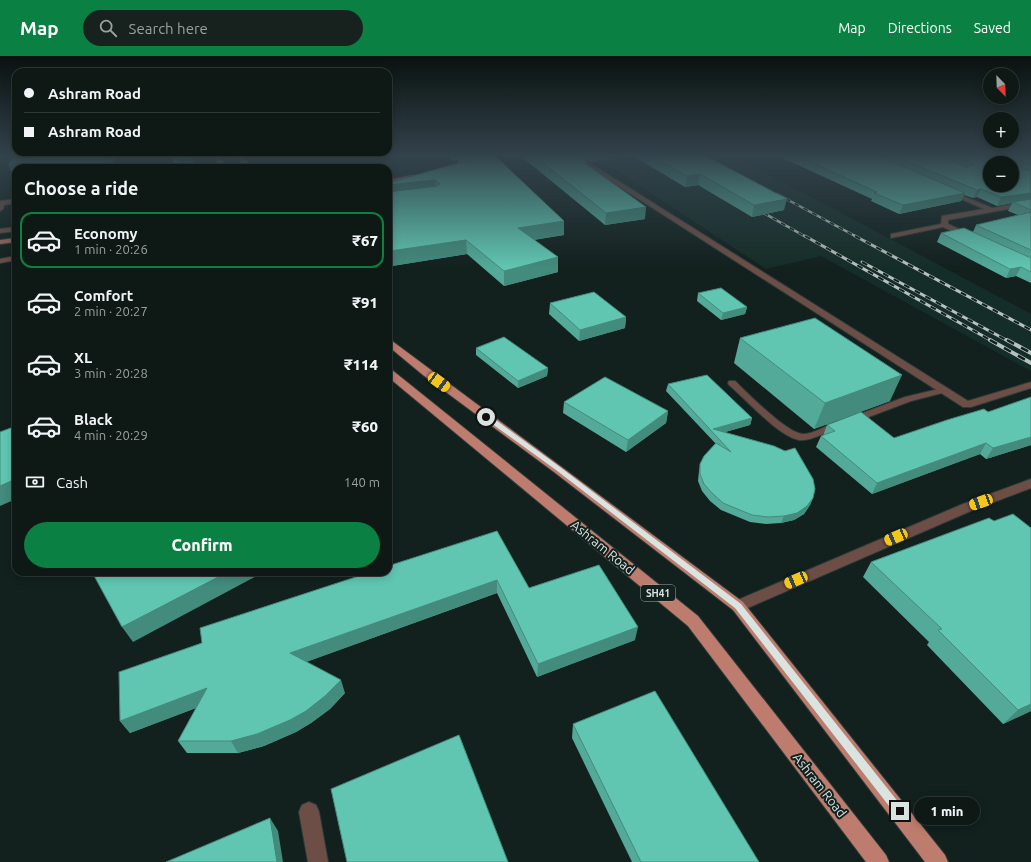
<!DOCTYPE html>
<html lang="en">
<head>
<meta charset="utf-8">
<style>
	:root { --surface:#0e1916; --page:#17221f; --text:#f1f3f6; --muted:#9ba0a1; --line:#2e3835; --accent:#0b8043 }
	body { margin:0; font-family:Ubuntu,sans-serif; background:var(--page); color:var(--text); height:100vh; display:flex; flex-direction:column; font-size:15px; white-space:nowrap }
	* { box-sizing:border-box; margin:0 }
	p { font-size:13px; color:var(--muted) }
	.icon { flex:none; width:22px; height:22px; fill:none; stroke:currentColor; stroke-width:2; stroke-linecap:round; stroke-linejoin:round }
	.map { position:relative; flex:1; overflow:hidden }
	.sheet { position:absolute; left:12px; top:108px; width:380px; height:412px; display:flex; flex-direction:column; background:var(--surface); border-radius:12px; box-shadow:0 2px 10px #0003,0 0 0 1px var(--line) }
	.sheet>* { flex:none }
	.banner { position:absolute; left:12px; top:12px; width:380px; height:88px; border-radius:12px; box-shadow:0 2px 10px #0003,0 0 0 1px var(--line); display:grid; align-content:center; height:88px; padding:0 12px; background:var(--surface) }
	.needle { width:26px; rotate:157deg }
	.fabs { position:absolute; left:983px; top:12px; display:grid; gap:8px }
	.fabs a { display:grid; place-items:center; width:36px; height:36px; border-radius:50%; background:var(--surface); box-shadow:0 2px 10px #0003,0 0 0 1px var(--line); font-size:20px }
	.end { position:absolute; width:18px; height:18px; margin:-9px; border:5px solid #d9e3e0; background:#111; box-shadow:0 0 0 2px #111 }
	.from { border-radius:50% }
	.bubble { position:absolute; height:28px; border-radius:14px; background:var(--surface); box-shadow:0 2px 10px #0003,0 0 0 1px var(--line); font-size:13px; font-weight:800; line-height:28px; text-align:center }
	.car { position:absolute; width:12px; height:24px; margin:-12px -6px; border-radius:5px; box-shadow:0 0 3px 1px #0007; background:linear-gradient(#f5c518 24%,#345 0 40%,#f5c518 0 76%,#345 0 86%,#f5c518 0) }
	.banner b { display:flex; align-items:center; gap:14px; height:38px; font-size:15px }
	.banner b+b { border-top:1px solid var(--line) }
	.banner i { width:10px; height:10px; background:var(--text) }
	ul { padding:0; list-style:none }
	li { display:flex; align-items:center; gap:12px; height:56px; margin:0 8px 6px; padding:0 4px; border:2px solid transparent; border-radius:12px }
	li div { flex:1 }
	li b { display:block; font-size:15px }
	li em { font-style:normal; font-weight:800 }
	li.active { border-color:var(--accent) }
	li>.icon { width:36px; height:36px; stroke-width:1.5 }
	h2 { padding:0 12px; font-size:18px; line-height:48px }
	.pay { display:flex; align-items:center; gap:10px; height:44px; padding:0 12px; font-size:15px }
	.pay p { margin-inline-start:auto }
	.action { display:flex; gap:8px; margin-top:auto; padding:8px 12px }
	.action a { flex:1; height:46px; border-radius:24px; background:var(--accent); color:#fff; font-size:16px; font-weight:800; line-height:46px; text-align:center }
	header { display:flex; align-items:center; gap:24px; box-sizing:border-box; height:56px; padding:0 20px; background:var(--accent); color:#fff }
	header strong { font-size:19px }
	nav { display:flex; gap:22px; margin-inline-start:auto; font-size:14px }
	.search { width:280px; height:36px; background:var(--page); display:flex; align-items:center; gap:10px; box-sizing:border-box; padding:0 14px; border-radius:22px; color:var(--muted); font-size:15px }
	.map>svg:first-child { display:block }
	.built { fill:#152d28 }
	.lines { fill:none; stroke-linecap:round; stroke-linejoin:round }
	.lane-casing { stroke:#2e3c39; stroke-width:2 }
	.street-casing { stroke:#2e3c39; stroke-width:2 }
	.secondary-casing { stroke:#2e3c39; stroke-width:2 }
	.primary-casing { stroke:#2e3c39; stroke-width:2 }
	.lane { fill:#6d4e46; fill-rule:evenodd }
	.street { fill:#6d4e46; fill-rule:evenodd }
	.secondary { fill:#9b685d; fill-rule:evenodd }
	.primary { fill:#be7c6e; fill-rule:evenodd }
	.rail-far2-casing { stroke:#b7c2bf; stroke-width:2.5 }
	.rail-far1-casing { stroke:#b7c2bf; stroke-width:3 }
	.rail-casing { stroke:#b7c2bf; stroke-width:4 }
	.rail-far2 { stroke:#12211e; stroke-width:1.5; stroke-dasharray:5; stroke-linecap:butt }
	.rail-far1 { stroke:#12211e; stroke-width:2; stroke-dasharray:6; stroke-linecap:butt }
	.rail { stroke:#12211e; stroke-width:2.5; stroke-dasharray:8; stroke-linecap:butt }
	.wall { fill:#53aa98; fill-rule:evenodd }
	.shaded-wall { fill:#438b7c }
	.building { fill:#60c6b1; stroke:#438b7c; fill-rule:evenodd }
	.route { fill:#d9e3e0 }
	.labels { text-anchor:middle; stroke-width:4; stroke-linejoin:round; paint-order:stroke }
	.shield { fill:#12211e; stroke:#9da9a6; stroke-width:1 }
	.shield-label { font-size:10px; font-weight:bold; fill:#d9e3e0 }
	.near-street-label { font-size:13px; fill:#d9e3e0; stroke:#12211e }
</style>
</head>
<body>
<header>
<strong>Map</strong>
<div class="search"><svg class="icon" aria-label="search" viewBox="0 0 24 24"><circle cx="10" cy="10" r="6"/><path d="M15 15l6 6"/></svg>Search here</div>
<nav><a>Map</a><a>Directions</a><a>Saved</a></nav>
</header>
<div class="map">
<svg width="1031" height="806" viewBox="0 0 1031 806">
	<rect width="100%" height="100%" fill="#12211e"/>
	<polygon class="built" points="593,99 728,99 817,144 1031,258 1031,315 821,200 766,213"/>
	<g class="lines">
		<defs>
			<g id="lane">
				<polygon points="16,200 16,204 0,207 0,203"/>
				<path d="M729,325H735C747,337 788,378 803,378C814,378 824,370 835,367L839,370C836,374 828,376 823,378C816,381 807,385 799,384C778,380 746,343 729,329L728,327Z"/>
				<polygon points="943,332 947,334 946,336 911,345 858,365 852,365 851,363 852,361 905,341"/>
			</g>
			<g id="street">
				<polygon points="570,99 577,99 968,345 1031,326 1031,332 971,351 963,351"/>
				<polygon points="891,99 905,99 874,106 871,104"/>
				<polygon points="947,135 951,135 992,152 1031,145 1031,149 948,164 948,168 972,179 972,183 969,183 943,171 891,182 891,178 941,168 942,160 984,153 947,137"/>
				<polygon points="16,143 16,147 4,149 3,153 0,155 0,145"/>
				<polygon points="16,171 16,175 0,177 0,173"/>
				<polygon points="1031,423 1031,432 973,454 743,554 738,556 733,554 731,550 733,546 963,448"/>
				<polygon points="309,746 316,749 319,756 328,806 308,806 299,756 302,749"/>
			</g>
			<g id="secondary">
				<polygon points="412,119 414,120 414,122 388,128 388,124"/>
				<polygon points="16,182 16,186 0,188 0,184"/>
			</g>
			<g id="primary">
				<polygon points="214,99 220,99 225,112 219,112"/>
				<polygon points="236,99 242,99 251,112 245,112"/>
				<polygon points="388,282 743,546 945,799 948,806 925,806 733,554 554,416 423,319 388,290"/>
				<polygon points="388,313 392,314 698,560 886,799 889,806 866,806 688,570 388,321"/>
			</g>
		</defs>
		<use href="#lane" class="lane-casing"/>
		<use href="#street" class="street-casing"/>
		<use href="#secondary" class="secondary-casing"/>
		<use href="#primary" class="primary-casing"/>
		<use href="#lane" class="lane"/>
		<use href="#street" class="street"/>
		<use href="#secondary" class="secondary"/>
		<use href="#primary" class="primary"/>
		<defs>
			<g id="rail-far2">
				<polyline points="777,138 857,181"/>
				<polyline points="755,152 806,181"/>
			</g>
			<g id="rail-far1">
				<polyline points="805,180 992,285"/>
				<polyline points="855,180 1031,274"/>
				<polyline points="862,206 1008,285"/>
			</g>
			<g id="rail">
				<polyline points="990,284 1031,307"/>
				<polyline points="1007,284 1031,297"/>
			</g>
		</defs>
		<use href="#rail-far2" class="rail-far2-casing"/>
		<use href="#rail-far1" class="rail-far1-casing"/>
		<use href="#rail" class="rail-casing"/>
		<use href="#rail-far2" class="rail-far2"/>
		<use href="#rail-far1" class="rail-far1"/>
		<use href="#rail" class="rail"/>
	</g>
	<g class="wall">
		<polygon points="448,99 494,99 564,165 564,179 534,184 558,201 558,216 504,230 467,198 392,210 388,200 388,127 458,107 458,103 453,105"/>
		<polygon points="522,99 704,99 784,154 752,161 698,129 685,131 633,100 591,106 581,100 581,101 587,106 586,108 645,163 605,169 522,101"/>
		<path d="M776,99H1031V227L1016,220L1006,222L937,186L941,177L973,176L976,169L1018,159L1008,155L1012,147L997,150L977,141L973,142L964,139L961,145L899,158L871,145L872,143ZM888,99L886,103L879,100Z"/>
		<polygon points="698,237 747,251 745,258 721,264 697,245"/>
		<polygon points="550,247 626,261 625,272 579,285 549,258"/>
		<polygon points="740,282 890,345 814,373 734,307"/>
		<polygon points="476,292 548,312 547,320 518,332 476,299"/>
		<polygon points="668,328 752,362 750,369 725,376 813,442 810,449 804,458 794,464 781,467 766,468 750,466 721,454 710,445 702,435 698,425 699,415 700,408 716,388 666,335"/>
		<polygon points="1031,341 1031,389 986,403 980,398 872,438 816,391 821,380 823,380 827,369 894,382 988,356"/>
		<polygon points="564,346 668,355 666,367 626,396 563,357"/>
		<polygon points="994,465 1031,472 1031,655 1003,668 927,589 929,586 863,521 871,506"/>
		<polygon points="497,475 529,532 635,584 537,621 497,537 306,606 345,637 330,653 311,667 296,676 264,690 238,697 187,697 178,685 196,652 130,677 120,665 202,587"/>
		<polygon points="573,668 759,806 632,806 572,682"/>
	</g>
	<g class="shaded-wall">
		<polygon points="109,99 118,99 110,112 101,112"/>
		<polygon points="191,99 195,112 179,112 181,104"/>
		<polygon points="453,99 458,99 458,103 453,105"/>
		<polygon points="591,99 633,99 633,100 591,106"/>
		<polygon points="876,99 888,99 875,100"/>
		<polygon points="28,106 31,112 16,112 16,117 12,117 8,108"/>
		<polygon points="700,118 698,129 685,131 687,120"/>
		<polygon points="435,124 436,138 388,143 388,129"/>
		<polygon points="981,133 977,141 973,142 977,134"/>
		<polygon points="965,137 961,145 899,158 903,149"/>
		<polygon points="1031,137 1031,144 1013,146 1012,147 997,150 1001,141"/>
		<polygon points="787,143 784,154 752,161 754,149"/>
		<polygon points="646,151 645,163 605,169 606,157"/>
		<polygon points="564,165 564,179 518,186 518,172"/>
		<polygon points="466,184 467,198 392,210 390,195"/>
		<polygon points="558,201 558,216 504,230 504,215"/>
		<polygon points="1021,211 1016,220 1006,222 1010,213"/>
		<polygon points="747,251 745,258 721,264 723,257"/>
		<polygon points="626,261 625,272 579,285 580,274"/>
		<polygon points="548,312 547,320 518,332 518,325"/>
		<polygon points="902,319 890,345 814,373 825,347"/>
		<polygon points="668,355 666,367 626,396 628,384"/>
		<polygon points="752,362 750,369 715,379 713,373"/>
		<polygon points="1031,381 1031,389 986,403 993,392"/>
		<polygon points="986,387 980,398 872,438 877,427"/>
		<polygon points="16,423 16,443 0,450 0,430"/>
		<polygon points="813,442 810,449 804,458 794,464 781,467 784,460"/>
		<polygon points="228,516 264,516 133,586 122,571"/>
		<polygon points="497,524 497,537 295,610 290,597"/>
		<polygon points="638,571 635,584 537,621 538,608"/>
		<polygon points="341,624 345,637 330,653 311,667 296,676 264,690 238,697 231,685"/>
		<polygon points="207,632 214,645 130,677 120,665"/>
		<polygon points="1031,648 1031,655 1003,668 1018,654"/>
		<polygon points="270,762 278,775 283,806 277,806"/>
	</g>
	<g class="building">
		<polygon points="16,99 109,99 101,112 26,112 28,106 8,108"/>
		<polygon points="172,99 191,99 192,103 181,104 179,112 174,112"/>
		<polygon points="460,99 494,99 564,165 518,172 558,201 504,215 466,184 390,195 388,189 388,136 437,130 440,128 435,124 388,129 388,127 466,105"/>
		<polygon points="533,99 578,99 587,106 583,106 646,151 606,157"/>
		<polygon points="651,99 704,99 787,143 754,149 700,118 687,120"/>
		<polygon points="795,99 876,99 965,137 903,149 874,137 877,136"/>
		<path d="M891,99H938L966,111L973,109L972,107L952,99H987L993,102L1001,100L1000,99H1031V108L1016,103L1014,104L1015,110L1031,115V137L1001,141L981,133L977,134ZM990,107H1012V129H990Z"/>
		<polygon points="1031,143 1031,154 1013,146"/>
		<polygon points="1031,156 1031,194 976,169"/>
		<polygon points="964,172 1031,202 1031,216 1021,211 1010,213 941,177"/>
		<polygon points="721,232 747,251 723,257 698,237"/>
		<polygon points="594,236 626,261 580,274 550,247"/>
		<polygon points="815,262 902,319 825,347 740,282"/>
		<polygon points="504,281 548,312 518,325 476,292"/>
		<polygon points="707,319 752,362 713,373 774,390 785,395 795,392 813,423 815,433 813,442 807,450 797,457 784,460 768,461 752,459 723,447 712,437 704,428 700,418 700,408 704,400 716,387 731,396 668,328"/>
		<polygon points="605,321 668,355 628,384 564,346"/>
		<polygon points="1031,341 1031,381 993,392 986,387 877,427 821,380 835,375 827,369 861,356 894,382 947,364 984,353 988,356"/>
		<polygon points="16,370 16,423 0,430 0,376"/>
		<polygon points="1013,458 1031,472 1031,648 1018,654 938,574 942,573 871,506 989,462 994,465"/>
		<polygon points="497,475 529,532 599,509 638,571 538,608 497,524 290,597 341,624 325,640 306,655 290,664 257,678 231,685 178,685 207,632 120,665 119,616 202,587 200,572 371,516 388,516 388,510"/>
		<polygon points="92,516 228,516 122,571"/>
		<polygon points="655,635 759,806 641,806 573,668"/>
		<polygon points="459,679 508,806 347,806 331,733"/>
		<polygon points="270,762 277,806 166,806"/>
	</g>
	<linearGradient id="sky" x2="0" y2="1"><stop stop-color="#0a1210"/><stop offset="0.47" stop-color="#33434c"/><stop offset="1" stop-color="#33434c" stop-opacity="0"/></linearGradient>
	<rect width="1031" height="212" fill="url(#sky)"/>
	<polygon class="route" points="484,359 489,359 560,411 741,548 903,752 905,755 903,759 900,761 896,759 735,552 556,414 484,362"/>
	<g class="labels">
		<rect class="shield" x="641" y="529" width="34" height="16" rx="3"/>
		<g class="shield-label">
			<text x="658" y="541">SH41</text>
		</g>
		<g class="near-street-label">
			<text transform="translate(603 491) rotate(39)" y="5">Ashram Road</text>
			<text transform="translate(820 729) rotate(52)" y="5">Ashram Road</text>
		</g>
	</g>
</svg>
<div class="fabs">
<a><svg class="needle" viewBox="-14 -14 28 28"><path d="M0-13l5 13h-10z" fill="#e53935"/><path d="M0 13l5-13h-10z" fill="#9ba0a1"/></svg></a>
<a>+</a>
<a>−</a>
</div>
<i class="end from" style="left:486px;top:361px"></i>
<i class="end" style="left:900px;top:755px"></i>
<div class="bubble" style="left:914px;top:741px;width:66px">1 min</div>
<i class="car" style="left:439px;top:326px;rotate:126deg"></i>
<i class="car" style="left:981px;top:446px;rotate:250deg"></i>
<i class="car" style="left:896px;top:481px;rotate:247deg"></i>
<i class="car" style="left:796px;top:524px;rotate:247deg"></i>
<div class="banner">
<b><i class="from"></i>Ashram Road</b>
<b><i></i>Ashram Road</b>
</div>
<section class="sheet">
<h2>Choose a ride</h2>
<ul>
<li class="active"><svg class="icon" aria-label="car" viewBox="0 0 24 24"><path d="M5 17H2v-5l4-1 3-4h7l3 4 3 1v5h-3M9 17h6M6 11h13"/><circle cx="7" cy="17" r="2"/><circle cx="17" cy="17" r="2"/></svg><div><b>Economy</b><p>1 min · 20:26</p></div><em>₹67</em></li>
<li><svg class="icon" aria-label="car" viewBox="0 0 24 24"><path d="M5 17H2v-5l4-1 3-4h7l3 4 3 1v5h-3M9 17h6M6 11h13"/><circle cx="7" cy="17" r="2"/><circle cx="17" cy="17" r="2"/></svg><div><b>Comfort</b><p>2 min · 20:27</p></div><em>₹91</em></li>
<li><svg class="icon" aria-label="car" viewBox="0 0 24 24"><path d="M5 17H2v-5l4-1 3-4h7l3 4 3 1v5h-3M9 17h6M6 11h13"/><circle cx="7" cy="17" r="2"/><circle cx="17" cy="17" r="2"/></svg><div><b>XL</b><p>3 min · 20:28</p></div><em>₹114</em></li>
<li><svg class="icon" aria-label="car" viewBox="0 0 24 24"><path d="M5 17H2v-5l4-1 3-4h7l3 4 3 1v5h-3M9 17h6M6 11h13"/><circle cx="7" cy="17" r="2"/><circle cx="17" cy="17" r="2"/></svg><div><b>Black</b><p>4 min · 20:29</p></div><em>₹60</em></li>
</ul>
<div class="pay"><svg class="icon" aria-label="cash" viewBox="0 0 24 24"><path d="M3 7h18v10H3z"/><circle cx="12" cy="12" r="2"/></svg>Cash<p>140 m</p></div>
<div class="action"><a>Confirm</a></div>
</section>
</div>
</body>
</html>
